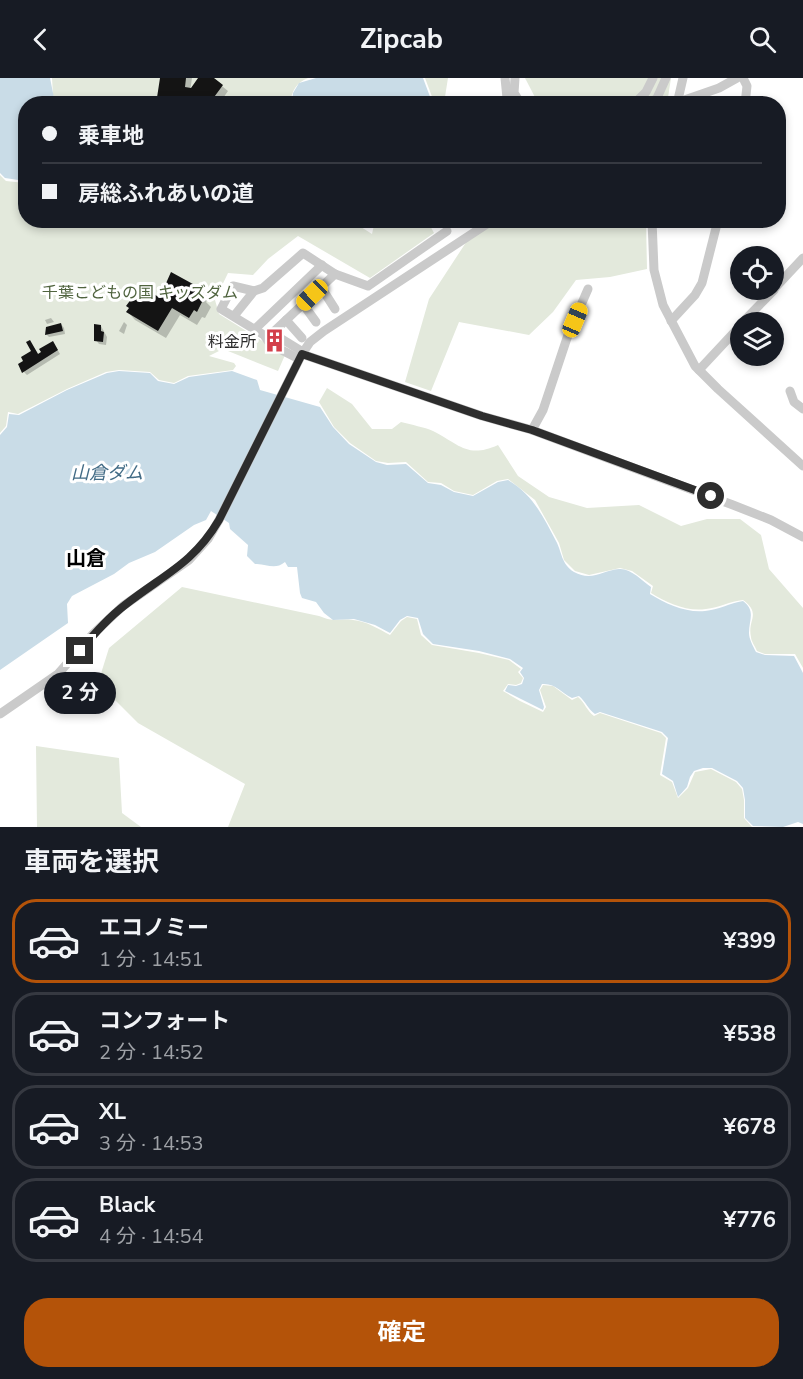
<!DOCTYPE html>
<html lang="ja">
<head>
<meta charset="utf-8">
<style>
	:root { --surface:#171b24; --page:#242831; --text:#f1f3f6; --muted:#9ea1a6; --line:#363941; --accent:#b45309 }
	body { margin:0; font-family:"Nunito Sans","Noto Sans JP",sans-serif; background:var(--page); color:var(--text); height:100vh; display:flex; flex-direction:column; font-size:22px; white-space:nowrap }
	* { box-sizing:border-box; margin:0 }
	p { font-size:20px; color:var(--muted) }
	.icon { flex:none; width:33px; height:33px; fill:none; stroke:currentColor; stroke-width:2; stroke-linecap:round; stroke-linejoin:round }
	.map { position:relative; height:749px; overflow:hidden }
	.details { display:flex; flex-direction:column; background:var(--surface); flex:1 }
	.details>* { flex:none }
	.top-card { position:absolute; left:18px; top:18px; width:768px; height:132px; border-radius:24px; box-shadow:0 3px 9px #0003; display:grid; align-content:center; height:132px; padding:0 24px; background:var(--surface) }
	.fabs { position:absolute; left:730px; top:168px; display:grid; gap:12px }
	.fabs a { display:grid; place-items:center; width:54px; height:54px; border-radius:50%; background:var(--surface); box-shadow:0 3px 9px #0003; font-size:30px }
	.end { position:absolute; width:27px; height:27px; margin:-14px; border:8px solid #2d2d2d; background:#fff; box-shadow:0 0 0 3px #fff }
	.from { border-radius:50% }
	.bubble { position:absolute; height:42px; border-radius:21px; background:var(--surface); box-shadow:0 3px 9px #0003; font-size:20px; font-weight:700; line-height:42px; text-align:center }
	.car { position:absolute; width:18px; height:36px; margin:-18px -9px; border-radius:8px; box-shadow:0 0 4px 2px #0007; background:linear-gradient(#f5c518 24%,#345 0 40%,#f5c518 0 76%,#345 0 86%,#f5c518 0) }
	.top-card b { display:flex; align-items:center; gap:21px; height:57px; font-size:22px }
	.top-card b+b { border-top:2px solid var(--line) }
	.top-card i { width:15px; height:15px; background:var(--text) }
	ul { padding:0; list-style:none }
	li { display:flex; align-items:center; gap:18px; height:84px; margin:0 12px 9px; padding:0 12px; border:3px solid var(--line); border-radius:24px }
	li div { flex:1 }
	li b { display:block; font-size:22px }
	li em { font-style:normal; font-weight:700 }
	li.current { border-color:var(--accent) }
	li>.icon { width:54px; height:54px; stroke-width:1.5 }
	h2 { padding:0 24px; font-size:27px; line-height:72px }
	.action { display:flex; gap:12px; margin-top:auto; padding:12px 24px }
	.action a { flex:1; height:69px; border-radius:24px; background:var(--accent); color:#fff; font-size:24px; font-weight:700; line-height:69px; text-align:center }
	header { display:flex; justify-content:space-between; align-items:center; height:78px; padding:0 24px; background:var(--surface); font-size:27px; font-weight:700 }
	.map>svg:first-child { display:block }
	.green { fill:#e3e9dc }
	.water { fill:#c9dce7 }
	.shadow { fill:#0003 }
	.building { fill:#141414 }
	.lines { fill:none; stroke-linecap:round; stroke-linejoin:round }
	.minor { stroke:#cacaca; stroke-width:9 }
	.route { stroke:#2d2d2d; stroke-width:8 }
	.labels { text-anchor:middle; stroke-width:6; stroke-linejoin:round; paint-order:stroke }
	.park-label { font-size:16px; fill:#50643f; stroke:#fff }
	.poi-label { font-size:16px; fill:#2d2d2d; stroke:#fff; text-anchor:end }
	.water-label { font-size:18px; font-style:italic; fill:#436c86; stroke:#fff }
	.quarter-label { font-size:20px; font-weight:bold; fill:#000; stroke:#fff }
</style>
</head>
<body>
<header><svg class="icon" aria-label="back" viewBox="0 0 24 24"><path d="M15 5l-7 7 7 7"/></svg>Zipcab<svg class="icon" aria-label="search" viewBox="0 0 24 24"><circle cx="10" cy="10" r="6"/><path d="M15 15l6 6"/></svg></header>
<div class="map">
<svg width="803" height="749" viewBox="0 0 803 749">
	<rect width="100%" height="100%" fill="#fff"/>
	<g class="green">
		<path d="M52,0H308C296,5 292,12 290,26L56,25L53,17Z"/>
		<polygon points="425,0 448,0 444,25 432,25 434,24"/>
		<polygon points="525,0 671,0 667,26 538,25"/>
		<polygon points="0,97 6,103 25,105 26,142 253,142 262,147 277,143 350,142 372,156 375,143 427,142 434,155 370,200 298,158 268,181 253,197 228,195 215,222 219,236 285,277 278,293 223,271 209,278 234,285 236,288 233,292 188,298 174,305 159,302 150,294 119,292 106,294 67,311 18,336 8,334 6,348 0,355"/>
		<polygon points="480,143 646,143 647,191 610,199 576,202 553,234 529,257 459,244 431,313 405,304 429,221"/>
		<path d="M327,310L352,326L372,351H392L401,344C412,347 424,349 433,353C459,366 467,381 498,367L518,398L549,419L587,430L639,427L681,448L707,441H740L761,457L769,491L803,530V590L795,576H765L757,573C755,568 751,563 751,559C747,542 762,536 743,522C730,523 719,530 706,531C687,534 667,525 651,515L653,508L632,493L620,490L589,497L575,493L564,482L559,465L535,422L508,401L497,403L473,417L454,413L441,405L428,404L406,384L388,385L376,383L350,365L334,349L319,324Z"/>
		<path d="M182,509L319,538C337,545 337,540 353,542C366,543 379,551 390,557L401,543L407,539L417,541L421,557L432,567L479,575L509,582L521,591L518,594L523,600L521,605L516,607L508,606L503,613L520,623L543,634L546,629L540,612L543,607L553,608L572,622L578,619C585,625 587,633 594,638L600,635L661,655L666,660L660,697L672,704L678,720L688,710L695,694L711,691L736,704L742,711L744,722V740L752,749H228L245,706L138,645L98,605L109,570Z"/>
		<polygon points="36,668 119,680 122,735 141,749 37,749"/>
	</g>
	<g class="water">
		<polygon points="0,0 50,0 55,25 26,26 25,103 5,100 0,95"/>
		<polygon points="316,0 423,0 432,24 430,26 292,25 293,15 299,5"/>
		<path d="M119,293L150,295L158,303L174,306L189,299L232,293L257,302L260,312L320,329L333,349L349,366L376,384L387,387L406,386L428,405L441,407L454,414L473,418L498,404L508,402C533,417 543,438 556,463C562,474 561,486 574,494C592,504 603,492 619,491C631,490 642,503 651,509L650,516C666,526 686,535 705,533C718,532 730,525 743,523C756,533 749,541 749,555C749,561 753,568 756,574L765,577L794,578L803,595V746L798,744L783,749L753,748L745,740V722L743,710L737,703L712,690H703L694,693L690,699L687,709L678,719L673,703L662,696L668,660L662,654L600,634L595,636C588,631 586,624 579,618L572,620C561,615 556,605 542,606L539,612L544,629L543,632L505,613L508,607L516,608L522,606L524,600L520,594L523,590L510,581L479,573L433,566L423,556L418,540L407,538L400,542L390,555L375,547L354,541L333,542L324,535L316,524L302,520L300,515L297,489H288L285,484C274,493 266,485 255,486L247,478L248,467L230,451L229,445L211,433L206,442L194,447L155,474L129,485L114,496L72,518L67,526L68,545L0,592V357L7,349L9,336L19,337L67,312L107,295Z"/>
	</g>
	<g class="shadow">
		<polygon points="161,0 192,0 190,14 200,0 212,0 228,13 219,26 157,26"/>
		<polygon points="201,213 209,220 206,224 211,229 205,240 202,239 197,247 180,237 166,260 135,242 128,234 146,224 158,220"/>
		<polygon points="51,240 54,244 47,246 45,242"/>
		<polygon points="124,244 127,247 124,256 119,253"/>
		<polygon points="61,246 64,250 65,256 49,259 46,256"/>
		<polygon points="101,248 107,259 106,267 99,266 96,262"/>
		<polygon points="30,264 39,277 56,269 60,276 27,297 24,294 33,274"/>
	</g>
	<g class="building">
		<polygon points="160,0 186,0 185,9 191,10 198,0 214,0 223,7 209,26 156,26"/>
		<polygon points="171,194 202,211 199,217 204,220 197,234 194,232 189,240 172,230 158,253 126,234 129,230 126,228 132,220 136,222 139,218 145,222 150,214 157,218 161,211 163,212"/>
		<polygon points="61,245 63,253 45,257 46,249"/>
		<polygon points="94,246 101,247 101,253 104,254 103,264 94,263"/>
		<polygon points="30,262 38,276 41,274 39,271 53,263 58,272 22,295 18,286 23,283 21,279 31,273 26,264"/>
	</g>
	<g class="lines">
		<g class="minor">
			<polyline points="505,0 507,20 510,26"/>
			<polyline points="515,0 514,15 521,26"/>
			<polyline points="743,0 747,8 745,26"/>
			<polyline points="634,26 646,14 653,0"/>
			<polyline points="649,26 657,20 666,0"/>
			<polyline points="673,26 719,10 737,0"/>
			<polyline points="677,26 683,0"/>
			<polyline points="652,142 654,192 663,227 695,288 718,311 803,388"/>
			<polyline points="335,196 368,208 447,153"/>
			<polyline points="321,209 335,231"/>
			<polyline points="774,211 803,180"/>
			<polyline points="254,213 263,210 303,175 335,196 267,260"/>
			<polyline points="303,226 316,244"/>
			<polyline points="234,238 254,213 233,208 221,231 264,257 270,266 299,281"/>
			<polyline points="286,242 302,260"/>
			<polyline points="671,243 695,217 702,205 718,142"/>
			<polyline points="743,244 774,212"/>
			<polyline points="255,251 322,187"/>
			<polyline points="272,255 303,274"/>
			<polyline points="302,276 482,338 532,352 733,427 771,442 803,459"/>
			<polyline points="699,292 741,247"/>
			<polyline points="790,313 794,324 803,331"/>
			<polyline points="532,352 543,332 568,257 588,211"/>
			<polyline points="0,636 58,596 93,556 123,528 189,482 208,461 219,442 302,276 310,264 324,253 493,142"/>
		</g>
	</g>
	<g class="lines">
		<path class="route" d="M80,573C93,557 108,540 125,527C163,497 193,486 219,442L302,276L482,338L532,352L711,418"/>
	</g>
	<defs>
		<symbol id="building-bare" viewBox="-9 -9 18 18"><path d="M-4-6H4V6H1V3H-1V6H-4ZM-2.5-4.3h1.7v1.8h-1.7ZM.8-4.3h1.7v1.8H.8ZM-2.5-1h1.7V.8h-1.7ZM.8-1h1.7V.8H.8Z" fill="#d33f4a" stroke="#fff" stroke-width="2.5" paint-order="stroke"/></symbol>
	</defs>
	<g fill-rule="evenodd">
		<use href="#building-bare" x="258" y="246" width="33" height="33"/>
	</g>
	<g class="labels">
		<g class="park-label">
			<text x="140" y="220">千葉こどもの国 キッズダム</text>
		</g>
		<g class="poi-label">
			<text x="256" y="269">料金所</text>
		</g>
		<g class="water-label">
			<text x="107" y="401">山倉ダム</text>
		</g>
		<g class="quarter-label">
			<text x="86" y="487">山倉</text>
		</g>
	</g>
</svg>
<div class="fabs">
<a><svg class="icon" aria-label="locate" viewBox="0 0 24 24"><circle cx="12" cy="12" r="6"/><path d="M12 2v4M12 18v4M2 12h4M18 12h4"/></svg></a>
<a><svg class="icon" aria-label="layers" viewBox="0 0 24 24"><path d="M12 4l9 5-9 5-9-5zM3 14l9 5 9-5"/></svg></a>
</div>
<i class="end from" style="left:711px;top:418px"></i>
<i class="end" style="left:80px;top:573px"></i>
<div class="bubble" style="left:44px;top:594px;width:72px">2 分</div>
<i class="car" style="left:312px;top:217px;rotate:226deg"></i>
<i class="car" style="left:575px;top:242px;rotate:23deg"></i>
<div class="top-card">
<b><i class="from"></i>乗車地</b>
<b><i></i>房総ふれあいの道</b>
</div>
</div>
<section class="details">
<h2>車両を選択</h2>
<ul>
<li class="current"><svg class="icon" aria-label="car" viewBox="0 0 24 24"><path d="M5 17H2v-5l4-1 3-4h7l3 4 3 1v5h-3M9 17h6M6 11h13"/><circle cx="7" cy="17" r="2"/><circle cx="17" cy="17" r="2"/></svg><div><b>エコノミー</b><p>1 分 · 14:51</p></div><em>¥399</em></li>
<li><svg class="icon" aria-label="car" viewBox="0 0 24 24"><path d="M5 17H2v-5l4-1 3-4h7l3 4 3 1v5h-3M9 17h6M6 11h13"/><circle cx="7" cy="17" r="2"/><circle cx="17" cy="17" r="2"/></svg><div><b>コンフォート</b><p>2 分 · 14:52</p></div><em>¥538</em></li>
<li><svg class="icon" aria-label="car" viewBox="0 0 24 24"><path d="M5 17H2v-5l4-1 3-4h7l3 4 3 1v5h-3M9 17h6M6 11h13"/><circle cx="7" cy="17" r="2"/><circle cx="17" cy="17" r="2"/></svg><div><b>XL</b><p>3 分 · 14:53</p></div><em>¥678</em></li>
<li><svg class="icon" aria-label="car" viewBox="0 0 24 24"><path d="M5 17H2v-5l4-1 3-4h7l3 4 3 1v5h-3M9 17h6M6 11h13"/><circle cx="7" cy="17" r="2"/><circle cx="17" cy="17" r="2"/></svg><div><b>Black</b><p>4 分 · 14:54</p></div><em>¥776</em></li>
</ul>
<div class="action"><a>確定</a></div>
</section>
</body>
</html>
